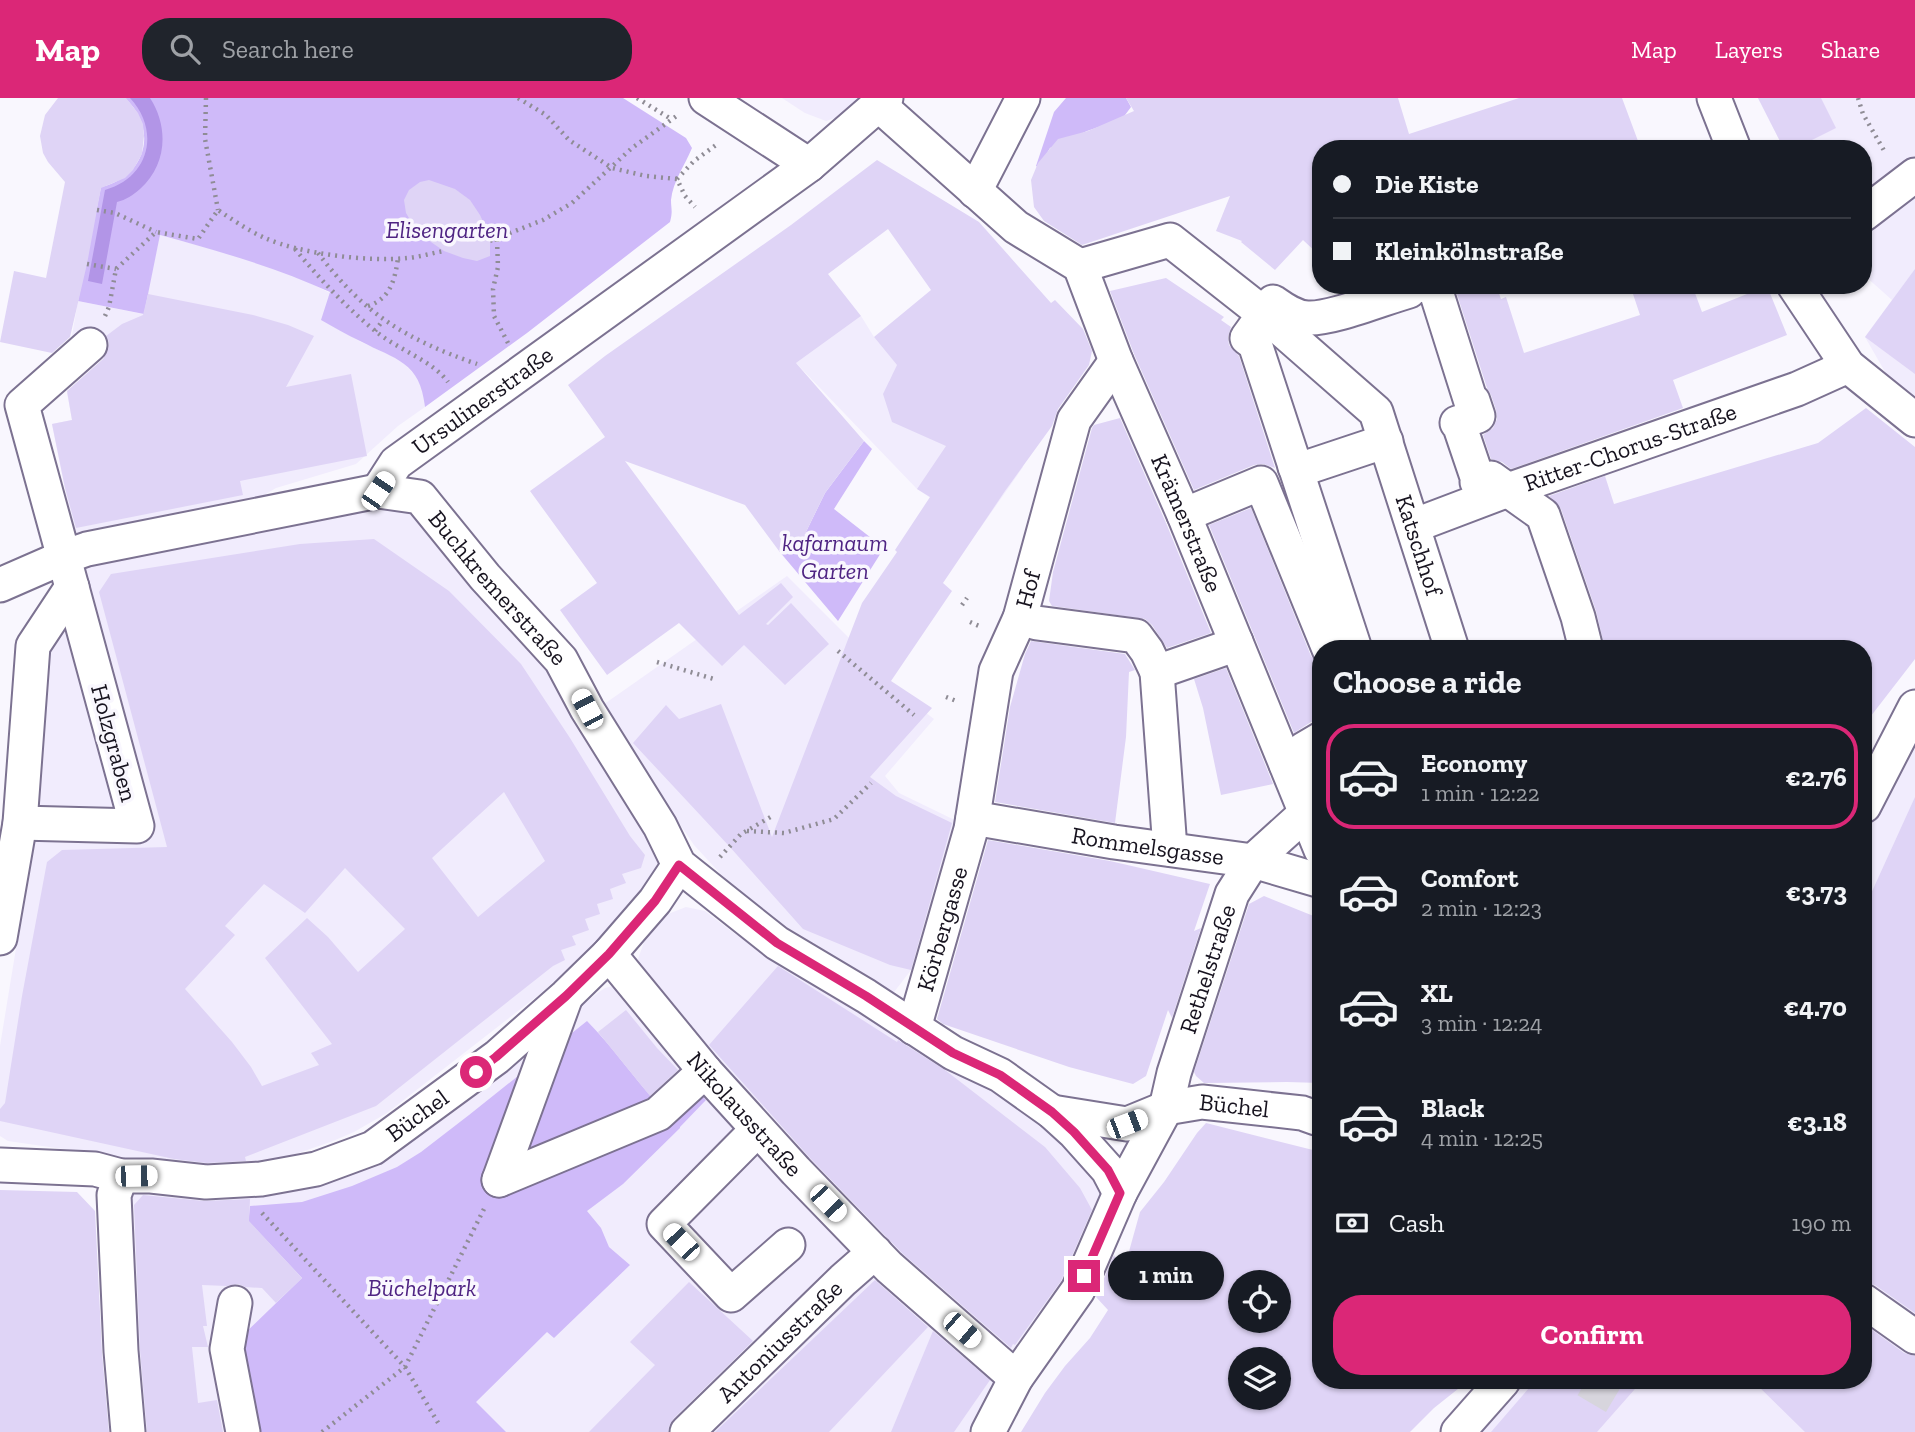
<!DOCTYPE html>
<html lang="en">
<head>
<meta charset="utf-8">
<style>
	:root { --surface:#171b24; --page:#20242c; --text:#f1f3f6; --muted:#9ea1a6; --line:#363941; --accent:#db2777 }
	body { margin:0; font-family:"Zilla Slab",serif; background:var(--page); color:var(--text); height:100vh; display:flex; flex-direction:column; font-size:26px; white-space:nowrap }
	* { box-sizing:border-box; margin:0 }
	p { font-size:23px; color:var(--muted) }
	.icon { flex:none; width:38px; height:38px; fill:none; stroke:currentColor; stroke-width:2; stroke-linecap:round; stroke-linejoin:round }
	.map { position:relative; flex:1; overflow:hidden }
	.side { position:absolute; left:1312px; top:542px; width:560px; height:749px; display:flex; flex-direction:column; background:var(--surface); border-radius:28px; box-shadow:0 2px 5px #0004 }
	.side>* { flex:none }
	.top-card { position:absolute; left:1312px; top:42px; width:560px; height:154px; border-radius:28px; box-shadow:0 2px 5px #0004; display:grid; align-content:center; height:154px; padding:0 21px; background:var(--surface) }
	.buttons { position:absolute; left:1228px; top:1172px; display:grid; gap:14px }
	.buttons a { display:grid; place-items:center; width:63px; height:63px; border-radius:50%; background:var(--surface); box-shadow:0 2px 5px #0004; font-size:35px }
	.end { position:absolute; width:32px; height:32px; margin:-16px; border:9px solid #db2777; background:#fff; box-shadow:0 0 0 4px #fff }
	.from { border-radius:50% }
	.bubble { position:absolute; height:49px; border-radius:24px; background:var(--surface); box-shadow:0 2px 5px #0004; font-size:23px; font-weight:700; line-height:49px; text-align:center }
	.car { position:absolute; width:21px; height:42px; margin:-21px -10px; border-radius:9px; box-shadow:0 0 5px 2px #0007; background:linear-gradient(#fff 24%,#345 0 40%,#fff 0 76%,#345 0 86%,#fff 0) }
	.top-card b { display:flex; align-items:center; gap:24px; height:66px; font-size:26px }
	.top-card b+b { border-top:2px solid var(--line) }
	.top-card i { width:18px; height:18px; background:var(--text) }
	ul { padding:0; list-style:none }
	li { display:flex; align-items:center; gap:21px; height:105px; margin:0 14px 10px; padding:0 7px; border:4px solid transparent; border-radius:28px }
	li div { flex:1 }
	li b { display:block; font-size:26px }
	li em { font-style:normal; font-weight:700 }
	li.on { border-color:var(--accent) }
	li>.icon { width:63px; height:63px; stroke-width:1.5 }
	h2 { padding:0 21px; font-size:32px; line-height:84px }
	.pay { display:flex; align-items:center; gap:18px; height:77px; padding:0 21px; font-size:26px }
	.pay p { margin-inline-start:auto }
	.primary-button { display:flex; gap:14px; margin-top:auto; padding:14px 21px }
	.primary-button a { flex:1; height:80px; border-radius:28px; background:var(--accent); color:#fff; font-size:28px; font-weight:700; line-height:80px; text-align:center }
	header { display:flex; align-items:center; gap:42px; box-sizing:border-box; height:98px; padding:0 35px; background:var(--accent); color:#fff }
	header strong { font-size:33px }
	nav { display:flex; gap:38px; margin-inline-start:auto; font-size:24px }
	.search { width:490px; height:63px; background:var(--page); display:flex; align-items:center; gap:18px; box-sizing:border-box; padding:0 24px; border-radius:28px; color:var(--muted); font-size:26px }
	.map>svg:first-child { display:block }
	.built { fill:#f1ecfd }
	.green { fill:#cfbaf9 }
	.water { fill:#b295e7 }
	.building { fill:#dfd4f6; fill-rule:evenodd }
	.lines { fill:none; stroke-linecap:round; stroke-linejoin:round }
	.minor-tunnel { stroke:#d7d5dd; stroke-width:33; stroke-dasharray:33 17; stroke-linecap:butt }
	.minor-casing { stroke:#7c7291; stroke-width:37 }
	.path { stroke:#8f8c95; stroke-width:4.5; stroke-dasharray:2 5; stroke-linecap:butt }
	.minor { stroke:#fff; stroke-width:33 }
	.route { stroke:#db2777; stroke-width:9 }
	.labels { text-anchor:middle; stroke-width:7; stroke-linejoin:round; paint-order:stroke }
	.park-label { font-size:24px; font-style:italic; fill:#4f2483; stroke:#f9f7fe }
	.street-label { font-size:24px; fill:#17131f; stroke:#f9f7fe }
</style>
</head>
<body>
<header>
<strong>Map</strong>
<div class="search"><svg class="icon" aria-label="search" viewBox="0 0 24 24"><circle cx="10" cy="10" r="6"/><path d="M15 15l6 6"/></svg>Search here</div>
<nav><a>Map</a><a>Layers</a><a>Share</a></nav>
</header>
<div class="map">
<svg width="1915" height="1334" viewBox="0 0 1915 1334">
	<rect width="100%" height="100%" fill="#f9f7fe"/>
	<g class="built">
		<polygon points="782,0 864,0 844,17 826,23 805,15"/>
		<polygon points="1758,0 1915,0 1915,302 1888,279 1865,239 1892,202 1864,177 1864,51 1784,51"/>
		<polygon points="160,137 237,158 300,180 330,195 322,222 361,244 401,262 415,277 423,292 425,309 398,328 356,366 276,390 242,410 77,442 73,431 52,326 72,322 67,295 102,284 107,250 71,243 78,203 143,216"/>
		<polygon points="861,218 874,239 904,275 892,278 889,283 1023,369 979,432 917,391 796,265"/>
		<polygon points="385,408 414,414 511,521 586,625 654,735 659,762 652,779 645,790 593,848 541,895 387,1015 354,1034 333,1043 287,1059 263,1064 207,1069 146,1063 8,1043 0,1038 0,948 30,765 53,476 89,461"/>
		<polygon points="787,478 855,546 849,556 934,621 885,678 899,695 967,728 922,870 911,872 888,902 786,834 777,821 728,784 694,747 600,609"/>
		<polygon points="1915,628 1915,1334 1465,1334 1502,1283 1864,1283 1864,718"/>
		<polygon points="686,809 705,813 735,836 949,961 1045,1028 1098,1081 1104,1095 1084,1162 1012,1260 802,1066 639,868 638,861 644,844 668,816"/>
		<polygon points="613,888 621,891 856,1149 675,1334 140,1334 130,1094 141,1092 251,1097 299,1092 346,1075 576,912 599,894 605,890"/>
		<polygon points="878,1171 997,1281 974,1334 705,1334"/>
	</g>
	<g class="green">
		<path d="M125,0H623L686,40L692,50C685,67 673,83 671,102C671,111 673,113 670,124L527,235L425,309C420,263 396,262 360,243C347,237 334,229 321,222L330,194C275,169 218,153 160,137L144,216L78,203L101,89C146,78 159,32 125,0Z"/>
		<polygon points="1066,0 1126,0 1131,9 1122,21 1087,33 1050,50 1047,55 1045,72 1036,68 1054,14"/>
		<polygon points="864,343 872,351 834,411 884,450 838,523 779,453 804,438 825,395"/>
		<path d="M587,923C613,949 632,978 657,1005L684,979L706,1002L680,1029V1030L623,1086L587,1113L601,1130L609,1149L630,1167L554,1240L547,1234L476,1304L506,1334H258L238,1242L302,1180L254,1129L248,1128L250,1108L302,1104L352,1088L397,1069L421,1054L469,1017Z"/>
	</g>
	<path class="water" d="M130,0H150C169,29 167,67 140,91C133,97 126,102 117,104L102,186L88,183L105,92C149,80 161,33 130,0Z"/>
	<g class="building">
		<polygon points="58,0 126,0 138,15 143,26 144,38 142,56 133,72 125,80 101,90 87,166 70,239 52,255 0,244 14,173 46,180 65,84 48,64 43,55 40,38 45,17"/>
		<polygon points="1126,0 1398,0 1409,36 1519,0 1622,0 1641,51 1321,51 1321,92 1316,96 1321,111 1321,159 1303,142 1275,172 1241,144 1242,143 1216,133 1230,98 1082,147 1044,123 1034,109 1031,82 1038,65 1058,41 1088,33 1134,13"/>
		<polygon points="1758,0 1821,0 1836,30 1794,51 1784,51"/>
		<polygon points="877,62 979,124 1051,205 1055,202 1083,231 1092,253 1089,267 1058,311 1052,328 1005,393 943,485 952,493 891,583 932,610 870,679 896,698 952,725 911,872 890,867 803,831 729,748 633,645 666,607 679,621 721,606 772,739 862,505 897,454 895,452 930,399 917,391 946,348 892,324 883,296 897,267 874,239 931,192 888,131 828,176 861,218 796,265 864,343 825,395 804,438 779,453 745,407 625,363 739,517 781,485 793,499 766,526 768,527 791,505 829,546 785,587 744,547 722,568 679,525 607,577 560,512 597,485 530,393 605,339 568,287 605,258 791,127"/>
		<polygon points="429,82 455,91 470,102 480,117 486,130 490,143 490,158 477,163 463,160 444,153 428,142 415,130 406,115 404,102 409,92 420,84"/>
		<polygon points="1915,171 1915,276 1865,239"/>
		<polygon points="1166,180 1224,219 1221,222 1231,229 1228,239 1229,247 1239,258 1275,370 1263,366 1254,367 1194,392 1134,256 1110,193"/>
		<polygon points="1454,187 1496,187 1501,201 1506,199 1524,255 1640,217 1630,187 1692,187 1702,214 1767,188 1787,237 1673,282 1683,310 1511,371 1502,364 1491,361 1483,337 1493,330 1497,321 1496,312 1491,297 1487,290"/>
		<polygon points="148,196 253,217 288,227 314,238 286,289 351,276 367,358 240,383 243,397 76,430 65,390 52,326 72,322 67,293 103,261 108,252 109,244 106,238 122,226 143,217"/>
		<polygon points="1866,310 1915,349 1915,561 1864,627 1864,551 1605,551 1596,513 1561,411 1549,398 1605,378 1614,406 1818,345"/>
		<polygon points="1120,320 1166,425 1211,535 1167,550 1152,527 1145,521 1052,508 1049,503 1053,474 1092,330 1094,327"/>
		<polygon points="1251,410 1311,558 1319,567 1321,572 1321,622 1311,624 1294,635 1209,427"/>
		<path d="M374,441L449,493L521,566L570,640L630,738L645,757L641,770L622,776L626,785L610,791L613,801L597,806L600,816L585,821L589,832L572,838L576,847L561,852L565,862L553,868L376,1008L245,1059L246,1063L207,1065L174,1061L0,1023V1011L5,1005L22,898L47,764L62,752L167,749L99,494L111,476L300,446ZM504,694L545,763L478,819L432,760ZM345,770L405,831L358,874L328,839L307,820L265,860L332,946L311,955L319,967L262,988L251,969L232,944L185,891L235,837L225,828L264,786L305,815Z"/>
		<polygon points="1031,543 1125,556 1135,572 1129,574 1126,639 1115,725 995,704 1010,609 1025,556"/>
		<polygon points="1226,570 1273,686 1221,697 1203,610 1194,581"/>
		<polygon points="1915,699 1915,1215 1875,1187 1864,1184 1864,811"/>
		<polygon points="988,742 1110,763 1210,786 1194,833 1201,830 1172,920 1168,912 1146,978 1133,986 1069,969 943,926 937,921"/>
		<polygon points="1264,798 1321,821 1321,985 1287,984 1204,985 1196,978 1194,974 1249,806"/>
		<polygon points="778,868 897,944 898,942 945,972 1045,1049 1080,1090 1092,1112 1061,1183 1015,1247 1013,1246 1011,1250 902,1155 810,1060 709,947"/>
		<polygon points="626,912 657,950 678,972 650,998 598,934"/>
		<path d="M1206,1025L1321,1054V1283H1468L1434,1310L1410,1334H1021L1045,1295L1065,1268L1090,1240L1108,1212L1096,1199L1114,1157L1123,1175L1140,1114L1164,1084L1197,1035ZM1241,1185H1279V1223H1241ZM1241,1262H1279V1300H1241Z"/>
		<polygon points="0,1092 77,1094 95,1113 102,1254 109,1334 0,1334"/>
		<polygon points="143,1097 204,1103 250,1101 249,1123 302,1180 276,1205 262,1190 245,1189 238,1186 227,1188 202,1187 207,1228 203,1228 208,1249 192,1249 198,1305 217,1302 223,1334 147,1334 140,1252 134,1107"/>
		<polygon points="875,1182 928,1229 829,1334 715,1334"/>
		<polygon points="689,1184 753,1243 674,1320 669,1328 668,1334 589,1334 655,1267 630,1244"/>
		<polygon points="1864,1226 1904,1255 1915,1258 1915,1334 1805,1334 1753,1283 1864,1283"/>
		<polygon points="933,1233 990,1282 954,1334 891,1334"/>
		<polygon points="1535,1283 1642,1283 1597,1334 1491,1334"/>
	</g>
	<g class="lines">
		<polyline class="minor-tunnel" points="1586,1283 1618,1302"/>
		<defs>
			<g id="minor">
				<polyline points="706,0 809,67"/>
				<polyline points="1714,0 1734,51"/>
				<path id="s1" d="M879,7L1016,129L1080,168L1116,263L1184,417L1321,752"/>
				<polyline points="975,93 1023,0"/>
				<polyline points="1864,116 1915,77"/>
				<path id="s2" d="M1080,168L1170,142L1264,216L1376,314L1452,551"/>
				<polyline points="1434,187 1471,304 1473,303 1478,318 1457,325 1459,326 1478,382 1477,384 1491,380 1543,417 1578,519 1586,551"/>
				<polyline points="1794,187 1848,268 1915,322"/>
				<polyline points="1295,369 1308,369 1386,343"/>
				<path id="s3" d="M378,393L396,365L809,67L886,0"/>
				<polyline points="1184,417 1261,385 1329,551"/>
				<path id="s4" d="M1413,428L1508,392L1797,291L1848,268"/>
				<polyline points="61,449 22,307 90,247"/>
				<path id="s5" d="M0,487L64,459L87,451L378,393L420,399L485,479L561,562L587,611L660,728L679,767L777,845L866,898L953,955L1000,977L1052,1014L1074,1034L1108,1072L1120,1095"/>
				<polyline points="1020,520 1037,525 1136,538 1147,553 1157,574 1223,551 1236,544"/>
				<path d="M1355,551L1255,246L1247,240L1273,204C1283,211 1294,219 1307,220C1330,222 1384,200 1409,193L1408,191L1420,187"/>
				<polyline points="1157,574 1170,751"/>
				<polyline points="1302,677 1286,666 1304,651 1321,641"/>
				<polyline points="1864,708 1915,609"/>
				<path id="s6" d="M973,720L1114,744L1253,763L1321,783"/>
				<polyline points="20,725 137,728 67,471"/>
				<polyline points="0,840 20,725 33,548 72,489"/>
				<path id="s7" d="M609,856L705,973L796,1073L889,1169L1016,1280"/>
				<path id="s8" d="M914,930L971,731L996,573L1020,520L1074,322L1116,263"/>
				<path id="s9" d="M1052,1014L1127,1026L1166,1010L1202,1004L1302,1015L1316,1020L1321,1016"/>
				<polyline points="757,1032 664,1126 731,1197 788,1147"/>
				<path id="s10" d="M0,1067L95,1071L121,1078H151L206,1084L261,1081L316,1071L373,1050L497,959L566,898L609,856L655,803L679,767"/>
				<polyline points="121,1078 114,1097 121,1253 128,1334"/>
				<polyline points="499,1082 658,1016 705,973"/>
				<polyline points="499,1082 565,901"/>
				<polyline points="1864,1203 1915,1239"/>
				<polyline points="235,1205 227,1251 243,1334"/>
				<path id="s11" d="M687,1334L843,1182L875,1154"/>
				<path id="s12" d="M988,1334L1016,1280L1078,1192L1120,1095L1166,1010L1174,975L1232,796L1253,763L1306,715"/>
				<polyline points="1458,1334 1503,1283"/>
			</g>
		</defs>
		<use href="#minor" class="minor-casing"/>
		<g class="path">
			<polyline points="206,0 205,41 218,112"/>
			<polyline points="518,0 546,17 569,42 612,70 646,78 677,81 685,98 695,109"/>
			<polyline points="637,0 671,21"/>
			<polyline points="1858,0 1863,16 1886,56"/>
			<polyline points="677,81 694,63 716,47"/>
			<polyline points="97,112 115,115 156,134"/>
			<polyline points="497,142 498,169 493,191 494,218 508,245"/>
			<polyline points="490,143 543,122 572,105 632,50 678,17"/>
			<path d="M295,151C319,180 345,208 374,232C396,251 432,262 448,284"/>
			<path d="M318,155C364,216 405,241 477,266"/>
			<polyline points="87,166 116,171"/>
			<path d="M368,208C390,201 395,182 398,160"/>
			<path d="M105,218L109,209L116,171L156,134L198,141L218,112C233,122 249,133 265,140C301,156 368,164 407,160C420,159 432,155 444,153"/>
			<polyline points="375,233 383,222"/>
			<polyline points="962,507 967,500"/>
			<polyline points="970,524 979,528"/>
			<polyline points="838,553 914,617"/>
			<polyline points="657,564 714,581"/>
			<polyline points="946,599 959,604"/>
			<polyline points="747,733 784,735 834,721 871,685"/>
			<polyline points="720,759 741,736 774,717"/>
			<polyline points="262,1115 405,1269 440,1328"/>
			<polyline points="322,1334 405,1269 484,1111"/>
		</g>
		<use href="#minor" class="minor"/>
	</g>
	<g class="lines">
		<polyline class="route" points="476,974 496,959 566,898 609,856 655,803 679,767 777,845 866,898 953,955 1000,977 1052,1014 1074,1034 1108,1072 1120,1095 1084,1178"/>
	</g>
	<g class="labels">
		<g class="park-label">
			<text x="447" y="140">Elisengarten</text>
			<text x="835" y="453">kafarnaum<tspan x="835" dy="28">Garten</tspan></text>
			<text x="422" y="1198">Büchelpark</text>
		</g>
		<g class="street-label">
			<text dy="8" stroke="none"><textPath href="#s3" startOffset="140">Ursulinerstraße</textPath></text>
			<text dy="8" stroke="none"><textPath href="#s4" startOffset="231">Ritter-Chorus-Straße</textPath></text>
			<text dy="8" stroke="none"><textPath href="#s1" startOffset="537">Krämerstraße</textPath></text>
			<text dy="8" stroke="none"><textPath href="#s2" startOffset="502">Katschhof</textPath></text>
			<text dy="8" stroke="none"><textPath href="#s5" startOffset="553">Buchkremerstraße</textPath></text>
			<text dy="8" stroke="none"><textPath href="#s8" startOffset="455">Hof</textPath></text>
			<text transform="translate(114 645) rotate(75)" y="8">Holzgraben</text>
			<text dy="8" stroke="none"><textPath href="#s6" startOffset="177">Rommelsgasse</textPath></text>
			<text dy="8" stroke="none"><textPath href="#s8" startOffset="103">Körbergasse</textPath></text>
			<text dy="8" stroke="none"><textPath href="#s12" startOffset="516">Rethelstraße</textPath></text>
			<text dy="8" stroke="none"><textPath href="#s9" startOffset="187">Büchel</textPath></text>
			<text dy="8" stroke="none"><textPath href="#s7" startOffset="210">Nikolausstraße</textPath></text>
			<text dy="8" stroke="none"><textPath href="#s10" startOffset="434">Büchel</textPath></text>
			<text dy="8" stroke="none"><textPath href="#s11" startOffset="130">Antoniusstraße</textPath></text>
		</g>
	</g>
</svg>
<div class="buttons">
<a><svg class="icon" aria-label="locate" viewBox="0 0 24 24"><circle cx="12" cy="12" r="6"/><path d="M12 2v4M12 18v4M2 12h4M18 12h4"/></svg></a>
<a><svg class="icon" aria-label="layers" viewBox="0 0 24 24"><path d="M12 4l9 5-9 5-9-5zM3 14l9 5 9-5"/></svg></a>
</div>
<i class="end from" style="left:476px;top:974px"></i>
<i class="end" style="left:1084px;top:1178px"></i>
<div class="bubble" style="left:1108px;top:1153px;width:116px">1 min</div>
<i class="car" style="left:378px;top:393px;rotate:34deg"></i>
<i class="car" style="left:587px;top:611px;rotate:332deg"></i>
<i class="car" style="left:1127px;top:1026px;rotate:69deg"></i>
<i class="car" style="left:136px;top:1078px;rotate:89deg"></i>
<i class="car" style="left:828px;top:1105px;rotate:136deg"></i>
<i class="car" style="left:681px;top:1144px;rotate:316deg"></i>
<i class="car" style="left:962px;top:1232px;rotate:131deg"></i>
<div class="top-card">
<b><i class="from"></i>Die Kiste</b>
<b><i></i>Kleinkölnstraße</b>
</div>
<section class="side">
<h2>Choose a ride</h2>
<ul>
<li class="on"><svg class="icon" aria-label="car" viewBox="0 0 24 24"><path d="M5 17H2v-5l4-1 3-4h7l3 4 3 1v5h-3M9 17h6M6 11h13"/><circle cx="7" cy="17" r="2"/><circle cx="17" cy="17" r="2"/></svg><div><b>Economy</b><p>1 min · 12:22</p></div><em>€2.76</em></li>
<li><svg class="icon" aria-label="car" viewBox="0 0 24 24"><path d="M5 17H2v-5l4-1 3-4h7l3 4 3 1v5h-3M9 17h6M6 11h13"/><circle cx="7" cy="17" r="2"/><circle cx="17" cy="17" r="2"/></svg><div><b>Comfort</b><p>2 min · 12:23</p></div><em>€3.73</em></li>
<li><svg class="icon" aria-label="car" viewBox="0 0 24 24"><path d="M5 17H2v-5l4-1 3-4h7l3 4 3 1v5h-3M9 17h6M6 11h13"/><circle cx="7" cy="17" r="2"/><circle cx="17" cy="17" r="2"/></svg><div><b>XL</b><p>3 min · 12:24</p></div><em>€4.70</em></li>
<li><svg class="icon" aria-label="car" viewBox="0 0 24 24"><path d="M5 17H2v-5l4-1 3-4h7l3 4 3 1v5h-3M9 17h6M6 11h13"/><circle cx="7" cy="17" r="2"/><circle cx="17" cy="17" r="2"/></svg><div><b>Black</b><p>4 min · 12:25</p></div><em>€3.18</em></li>
</ul>
<div class="pay"><svg class="icon" aria-label="cash" viewBox="0 0 24 24"><path d="M3 7h18v10H3z"/><circle cx="12" cy="12" r="2"/></svg>Cash<p>190 m</p></div>
<div class="primary-button"><a>Confirm</a></div>
</section>
</div>
</body>
</html>
